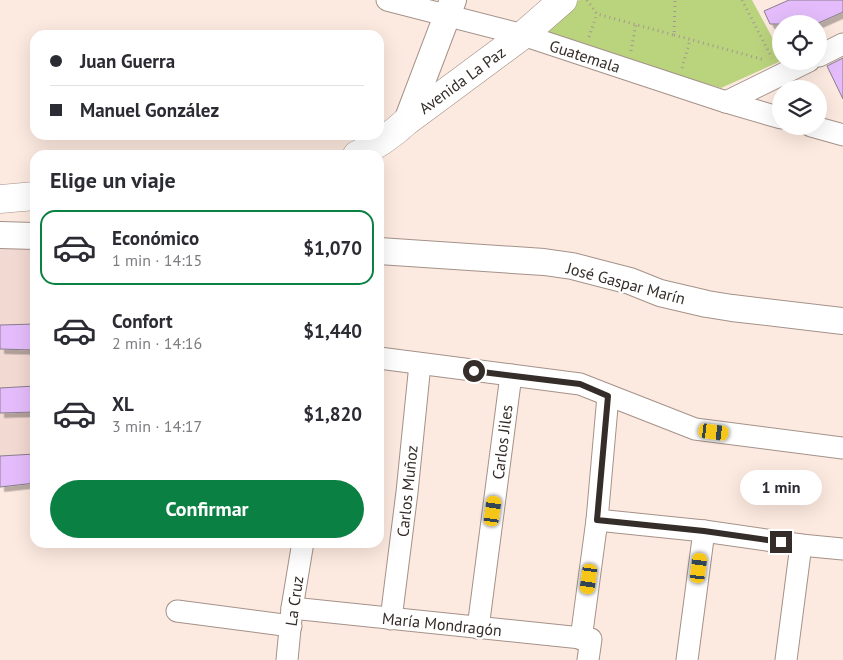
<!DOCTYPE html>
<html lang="es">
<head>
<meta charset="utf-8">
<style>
	:root { --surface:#fff; --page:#f2f2f3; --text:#2b2b33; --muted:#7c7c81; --line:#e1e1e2; --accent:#0b8043 }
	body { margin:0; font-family:"PT Sans",sans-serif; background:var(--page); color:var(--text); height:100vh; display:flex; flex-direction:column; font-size:19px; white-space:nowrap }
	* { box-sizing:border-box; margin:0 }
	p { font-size:16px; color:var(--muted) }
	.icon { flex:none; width:28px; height:28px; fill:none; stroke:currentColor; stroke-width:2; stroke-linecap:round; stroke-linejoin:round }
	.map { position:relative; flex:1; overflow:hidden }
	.panel { position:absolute; left:30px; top:150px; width:354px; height:398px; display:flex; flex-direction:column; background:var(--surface); border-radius:15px; box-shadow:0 5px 20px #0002 }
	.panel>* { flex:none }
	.guide { position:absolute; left:30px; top:30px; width:354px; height:110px; border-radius:15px; box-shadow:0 5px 20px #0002; display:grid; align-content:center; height:110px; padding:0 20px; background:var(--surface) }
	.buttons { position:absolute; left:772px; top:15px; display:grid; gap:10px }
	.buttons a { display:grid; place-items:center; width:55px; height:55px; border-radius:50%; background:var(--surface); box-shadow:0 5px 20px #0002; font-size:25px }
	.end { position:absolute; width:22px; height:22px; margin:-11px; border:6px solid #342d29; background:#fff; box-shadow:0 0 0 2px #fff }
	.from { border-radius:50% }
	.bubble { position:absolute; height:35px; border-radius:18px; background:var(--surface); box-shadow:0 5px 20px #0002; font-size:16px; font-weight:800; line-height:35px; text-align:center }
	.car { position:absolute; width:15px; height:30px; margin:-15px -8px; border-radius:6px; box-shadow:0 0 4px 1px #0007; background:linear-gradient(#f5c518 24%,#345 0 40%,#f5c518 0 76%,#345 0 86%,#f5c518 0) }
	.guide b { display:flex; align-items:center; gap:18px; height:48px; font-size:19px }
	.guide b+b { border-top:1px solid var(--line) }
	.guide i { width:12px; height:12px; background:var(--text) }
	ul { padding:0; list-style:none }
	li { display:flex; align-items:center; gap:15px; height:75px; margin:0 10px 8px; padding:0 10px; border:2px solid transparent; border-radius:15px }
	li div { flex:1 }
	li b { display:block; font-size:19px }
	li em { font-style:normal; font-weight:800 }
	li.current { border-color:var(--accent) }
	li>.icon { width:45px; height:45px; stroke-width:1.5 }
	h2 { padding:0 20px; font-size:22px; line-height:60px }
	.primary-button { display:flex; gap:10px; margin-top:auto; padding:10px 20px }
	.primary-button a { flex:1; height:58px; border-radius:30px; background:var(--accent); color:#fff; font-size:20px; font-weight:800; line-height:58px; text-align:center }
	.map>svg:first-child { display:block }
	.education { fill:#f2d9d2 }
	.green { fill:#bad37d }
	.building { fill:#e4bcfb; stroke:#887e8d; filter:url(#shadow) }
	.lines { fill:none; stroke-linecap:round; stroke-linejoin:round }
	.minor-casing { stroke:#a49289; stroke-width:23 }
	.tertiary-casing { stroke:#a49289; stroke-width:28 }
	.secondary-casing { stroke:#a49289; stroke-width:29 }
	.path { stroke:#a59890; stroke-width:3; stroke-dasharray:1 4; stroke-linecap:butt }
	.minor { stroke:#fff; stroke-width:21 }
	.tertiary { stroke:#fff; stroke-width:26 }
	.secondary { stroke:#fff; stroke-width:28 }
	.route { stroke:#342d29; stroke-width:6 }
	.labels { text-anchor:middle; stroke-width:4.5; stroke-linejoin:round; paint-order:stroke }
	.street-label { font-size:16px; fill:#342d29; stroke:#fff }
</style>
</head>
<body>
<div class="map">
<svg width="843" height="660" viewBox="0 0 843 660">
	<defs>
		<filter id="shadow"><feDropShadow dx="4.5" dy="4.5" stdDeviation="0" flood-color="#0004"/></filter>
	</defs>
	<rect width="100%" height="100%" fill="#fce9df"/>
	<polygon class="education" points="0,247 35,249 35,483 0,487"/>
	<polygon class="green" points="579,0 752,0 781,54 781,61 721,88 538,34"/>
	<g class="building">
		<polygon points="789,0 843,0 843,12 816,24 770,24 764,11"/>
		<polygon points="843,58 843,99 827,66"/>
		<polygon points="35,324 35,350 0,349 0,325"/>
		<polygon points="35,386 35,412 0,413 0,388"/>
		<polygon points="35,454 35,483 0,487 0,456"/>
	</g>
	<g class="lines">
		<defs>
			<g id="minor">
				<polyline points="387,0 523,35 726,102 781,118"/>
				<polyline points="819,56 843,44"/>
				<polyline points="726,102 809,61"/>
				<polyline points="811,126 843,135"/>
				<polyline points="379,358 580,384 695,429 843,448"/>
				<polyline points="597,520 704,531 801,545 843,549"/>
				<polyline points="292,608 591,639 588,660"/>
				<polyline points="177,611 291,626"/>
				<polyline points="391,619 407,492 420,364"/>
				<polyline points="478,628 511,375"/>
				<polyline points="581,639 597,520 608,396"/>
				<polyline points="287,660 292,608 303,542"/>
				<polyline points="687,660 704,531"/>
				<polyline points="786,660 801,545"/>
			</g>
			<g id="tertiary">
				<polyline points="407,121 453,0"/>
				<polyline points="0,235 35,236"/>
				<polyline points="379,251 544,262 572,266 599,273 630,281 660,293 707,304 732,308 843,321"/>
			</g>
			<g id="secondary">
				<path d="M357,155C376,146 392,135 407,121L523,35L563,0"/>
				<polyline points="0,199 35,196"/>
			</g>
		</defs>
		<use href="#minor" class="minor-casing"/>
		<use href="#tertiary" class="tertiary-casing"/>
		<use href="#secondary" class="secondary-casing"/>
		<g class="path">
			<polyline points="587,0 597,14 674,35 675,0"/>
			<polyline points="742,0 772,58"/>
			<polyline points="674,35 765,60"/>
			<polyline points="589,37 597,14"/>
			<polyline points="631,51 636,24"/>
			<polyline points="682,68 690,40"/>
		</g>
		<use href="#minor" class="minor"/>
		<use href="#tertiary" class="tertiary"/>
		<use href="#secondary" class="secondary"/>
	</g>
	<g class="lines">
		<polyline class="route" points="474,371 580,384 608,396 597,520 704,531 781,542"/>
	</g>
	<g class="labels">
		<g class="street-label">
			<text transform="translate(585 56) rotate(18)" y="6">Guatemala</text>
			<text transform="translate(462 80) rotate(-36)" y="6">Avenida La Paz</text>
			<text transform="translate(626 283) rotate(15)" y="6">José Gaspar Marín</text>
			<text transform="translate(502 442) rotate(-83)" y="6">Carlos Jiles</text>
			<text transform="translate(407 491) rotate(-84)" y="6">Carlos Muñoz</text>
			<text transform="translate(294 601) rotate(-82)" y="6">La Cruz</text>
			<text transform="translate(442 624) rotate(6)" y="6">María Mondragón</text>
		</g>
	</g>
</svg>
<div class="buttons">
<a><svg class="icon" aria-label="locate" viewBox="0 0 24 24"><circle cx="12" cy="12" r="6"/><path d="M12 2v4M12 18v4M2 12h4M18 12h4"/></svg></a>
<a><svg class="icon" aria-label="layers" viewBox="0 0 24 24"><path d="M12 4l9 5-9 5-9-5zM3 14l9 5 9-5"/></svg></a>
</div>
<i class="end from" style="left:474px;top:371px"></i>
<i class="end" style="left:781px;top:542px"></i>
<div class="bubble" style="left:740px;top:470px;width:82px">1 min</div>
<i class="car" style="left:714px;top:432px;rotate:97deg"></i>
<i class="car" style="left:493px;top:511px;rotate:8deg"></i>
<i class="car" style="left:699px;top:568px;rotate:7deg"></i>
<i class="car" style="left:589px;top:579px;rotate:188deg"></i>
<div class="guide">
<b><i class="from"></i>Juan Guerra</b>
<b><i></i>Manuel González</b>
</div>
<section class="panel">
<h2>Elige un viaje</h2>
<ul>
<li class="current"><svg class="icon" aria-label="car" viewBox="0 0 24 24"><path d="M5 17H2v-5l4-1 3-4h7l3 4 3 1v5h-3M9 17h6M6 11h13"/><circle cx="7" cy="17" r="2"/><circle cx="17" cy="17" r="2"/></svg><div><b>Económico</b><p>1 min · 14:15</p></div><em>$1,070</em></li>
<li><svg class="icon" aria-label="car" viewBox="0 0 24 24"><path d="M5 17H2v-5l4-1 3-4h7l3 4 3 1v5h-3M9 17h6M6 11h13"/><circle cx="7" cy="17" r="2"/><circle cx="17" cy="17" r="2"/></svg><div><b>Confort</b><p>2 min · 14:16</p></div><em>$1,440</em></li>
<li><svg class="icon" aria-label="car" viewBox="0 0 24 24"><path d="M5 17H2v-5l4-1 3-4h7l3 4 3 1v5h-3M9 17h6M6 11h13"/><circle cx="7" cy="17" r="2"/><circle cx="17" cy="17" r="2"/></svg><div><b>XL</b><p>3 min · 14:17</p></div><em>$1,820</em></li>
</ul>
<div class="primary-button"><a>Confirmar</a></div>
</section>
</div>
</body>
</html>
